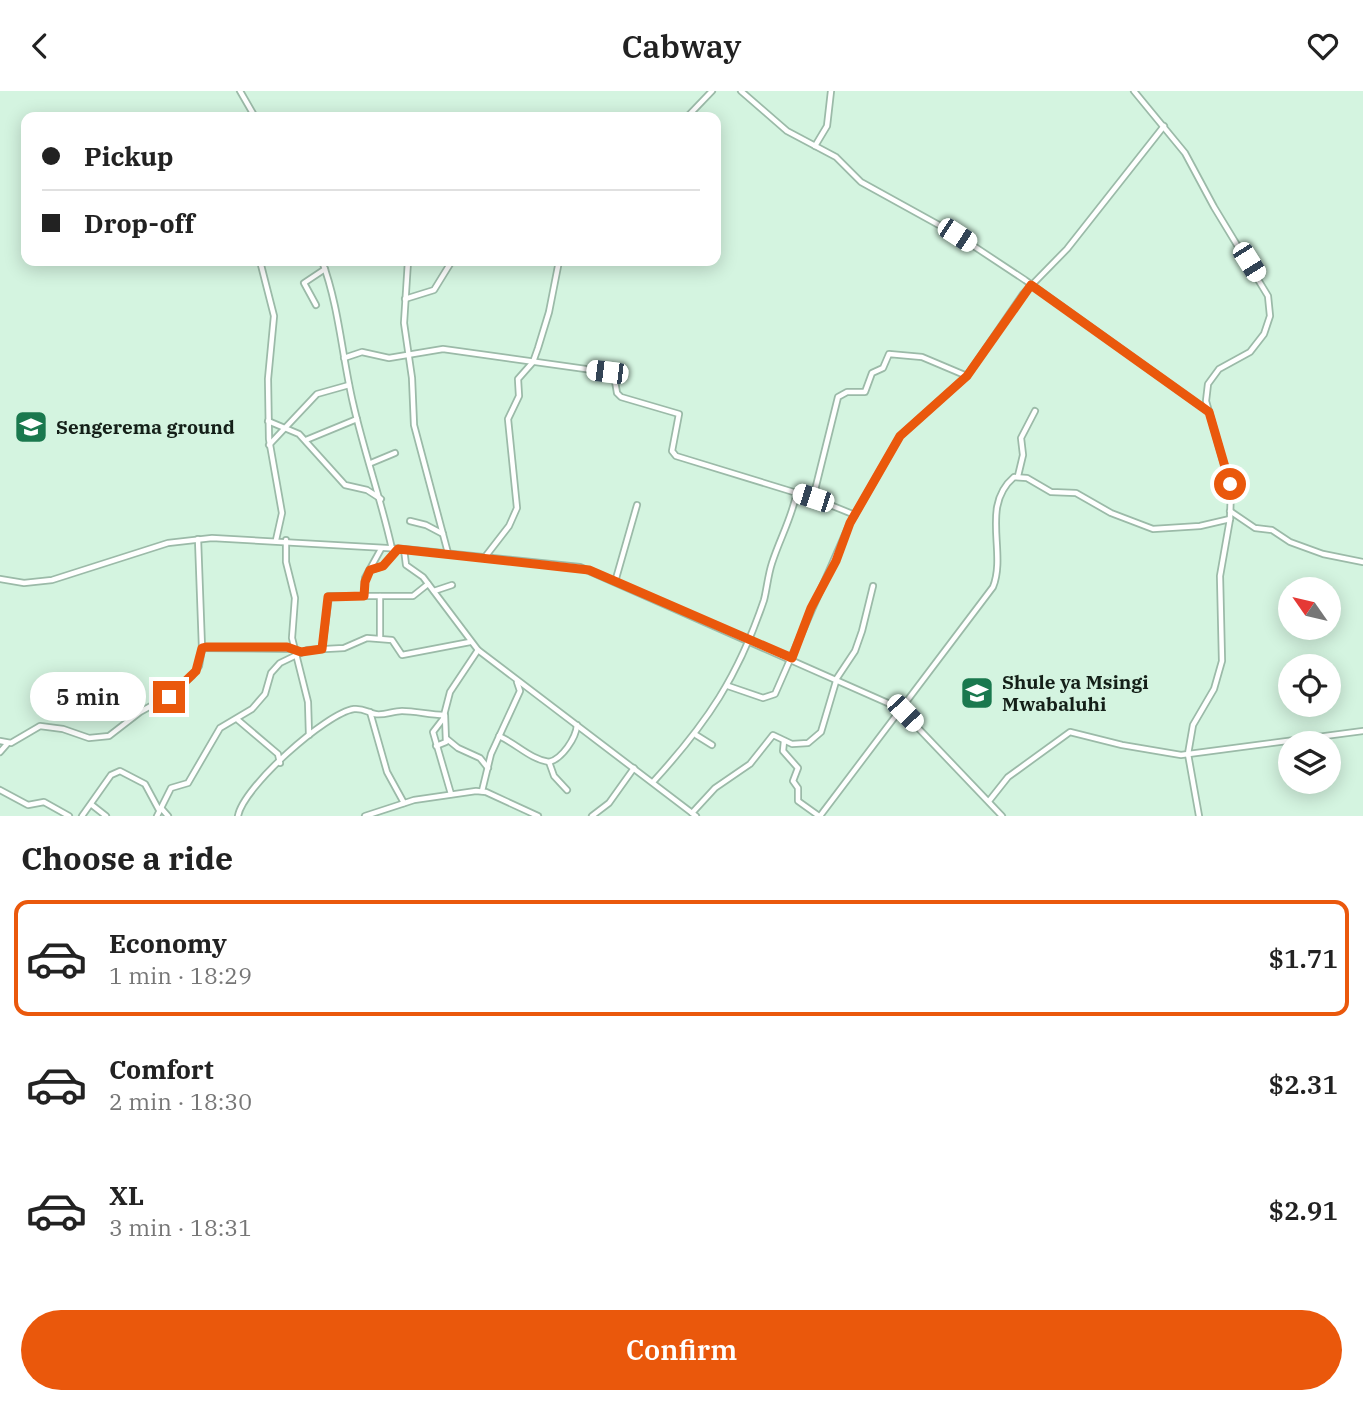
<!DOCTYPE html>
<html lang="en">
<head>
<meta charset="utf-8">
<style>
	:root { --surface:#fff; --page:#f2f2f2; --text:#222; --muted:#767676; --line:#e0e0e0; --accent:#ea580c }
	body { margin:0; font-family:"IBM Plex Serif",serif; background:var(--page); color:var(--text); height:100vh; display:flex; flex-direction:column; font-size:26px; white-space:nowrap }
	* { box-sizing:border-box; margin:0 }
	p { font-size:23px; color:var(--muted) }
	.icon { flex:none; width:38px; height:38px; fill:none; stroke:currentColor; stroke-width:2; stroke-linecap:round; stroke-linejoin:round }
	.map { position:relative; height:725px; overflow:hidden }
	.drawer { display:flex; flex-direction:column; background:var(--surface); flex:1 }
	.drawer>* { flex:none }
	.top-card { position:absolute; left:21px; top:21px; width:700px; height:154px; border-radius:14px; box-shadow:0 4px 18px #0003; display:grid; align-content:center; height:154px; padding:0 21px; background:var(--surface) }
	.needle { width:46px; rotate:304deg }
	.controls { position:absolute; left:1278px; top:486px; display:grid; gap:14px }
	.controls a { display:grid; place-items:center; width:63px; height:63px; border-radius:50%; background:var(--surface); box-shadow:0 4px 18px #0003; font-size:35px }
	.end { position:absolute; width:32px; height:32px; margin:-16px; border:9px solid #ea580c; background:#fff; box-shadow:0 0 0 4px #fff }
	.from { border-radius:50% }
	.bubble { position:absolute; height:49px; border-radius:24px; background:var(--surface); box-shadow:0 4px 18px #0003; font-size:23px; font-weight:600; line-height:49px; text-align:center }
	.car { position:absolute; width:21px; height:42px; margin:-21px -10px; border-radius:9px; box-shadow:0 0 5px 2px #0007; background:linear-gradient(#fff 24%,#345 0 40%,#fff 0 76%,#345 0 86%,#fff 0) }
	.top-card b { display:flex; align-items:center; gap:24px; height:66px; font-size:26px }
	.top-card b+b { border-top:2px solid var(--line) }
	.top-card i { width:18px; height:18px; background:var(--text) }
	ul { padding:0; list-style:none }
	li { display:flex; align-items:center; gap:21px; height:116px; margin:0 14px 10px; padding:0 7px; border:4px solid transparent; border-radius:14px }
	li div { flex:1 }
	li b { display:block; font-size:26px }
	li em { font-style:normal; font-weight:600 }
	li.active { border-color:var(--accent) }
	li>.icon { width:63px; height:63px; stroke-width:1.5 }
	h2 { padding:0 21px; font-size:32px; line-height:84px }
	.primary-button { display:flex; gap:14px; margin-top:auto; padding:14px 21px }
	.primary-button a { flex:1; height:80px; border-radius:42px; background:var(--accent); color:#fff; font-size:28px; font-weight:600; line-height:80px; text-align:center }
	header { display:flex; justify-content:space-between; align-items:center; height:91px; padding:0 21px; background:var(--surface); font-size:32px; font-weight:600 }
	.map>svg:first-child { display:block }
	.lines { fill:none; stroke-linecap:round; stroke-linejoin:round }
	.street-casing { stroke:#9bbaa8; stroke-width:8 }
	.street { stroke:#fff; stroke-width:4.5 }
	.route { stroke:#ea580c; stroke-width:9 }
	.labels { text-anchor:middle; stroke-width:5; stroke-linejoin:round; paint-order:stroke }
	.poi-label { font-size:19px; font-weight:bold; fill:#141f18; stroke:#d4f4e0; text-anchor:start }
</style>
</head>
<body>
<header><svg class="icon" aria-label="back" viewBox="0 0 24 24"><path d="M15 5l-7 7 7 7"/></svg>Cabway<svg class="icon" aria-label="heart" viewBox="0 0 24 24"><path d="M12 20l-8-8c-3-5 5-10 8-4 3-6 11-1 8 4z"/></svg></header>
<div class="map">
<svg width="1363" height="725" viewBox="0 0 1363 725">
	<rect width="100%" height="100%" fill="#d4f4e0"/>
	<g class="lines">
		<defs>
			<g id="street">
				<polyline points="240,0 255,26"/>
				<polyline points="741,0 787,40 836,66 861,91 957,144 1025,189 1209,321"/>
				<polyline points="1134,0 1185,62 1214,116 1268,205 1270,225 1264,243 1250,261 1219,278 1208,293 1206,310 1231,398 1230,428 1220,485 1222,570 1214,598 1193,634 1188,663 1199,725"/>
				<polyline points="687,26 712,0"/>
				<polyline points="815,55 827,35 831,0"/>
				<polyline points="260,170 274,225 268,288 269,348 282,422 276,449"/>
				<path d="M322,170C339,215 342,265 353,312C364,361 381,408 392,458"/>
				<polyline points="408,170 404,232 412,287 414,334 448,462"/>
				<polyline points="405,208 434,199 450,173"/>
				<polyline points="316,214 304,192 325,178"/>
				<polyline points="344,267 362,261 389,267 443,258 607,281 614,284 617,302 621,306 679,323 672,360 676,365 813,407 855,424"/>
				<polyline points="268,330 299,343 345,394 367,399 381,408"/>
				<polyline points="306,349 357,328"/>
				<polyline points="269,354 317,303 349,294"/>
				<polyline points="371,372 395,362"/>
				<polyline points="1018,385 1023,364 1021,347 1035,320"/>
				<polyline points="813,407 838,306 847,301 865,301 872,282 883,277 889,263 922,266 967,285"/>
				<polyline points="1230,420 1255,437 1272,439 1290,451 1323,463 1363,471"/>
				<polyline points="410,430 426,434 443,443"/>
				<polyline points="286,449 286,471 295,507 292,547 308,611 309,644"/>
				<polyline points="404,458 406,474 423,486 478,559 696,725"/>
				<polyline points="485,466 509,435 517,417 508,328 519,305 518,288 533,271 538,257 549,221 559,170"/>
				<polyline points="371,479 383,475 398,458"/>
				<polyline points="0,488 24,492 52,489 168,452 212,447 404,458 580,476 899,617 1002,725"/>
				<polyline points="615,491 637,414"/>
				<polyline points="434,500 452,494"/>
				<polyline points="364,505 365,487 381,458"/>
				<polyline points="380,505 380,547"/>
				<polyline points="202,557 295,558"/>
				<polyline points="322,558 329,505 413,505 428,493"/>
				<polyline points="728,595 763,607 775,603 850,432 900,345 967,285 1023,203 1067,158 1164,35"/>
				<polyline points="370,621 387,681 404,712"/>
				<polyline points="238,629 278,663 280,672"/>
				<polyline points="696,644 712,654"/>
				<path d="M499,645C517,653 530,668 549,671C562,668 576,647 577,634"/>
				<polyline points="447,648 458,657 480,667 488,677"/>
				<polyline points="0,650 11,652 40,635 63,638 89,647 109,645 140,621 169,605 192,585 199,575 202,557 198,448"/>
				<polyline points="784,650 783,660 798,677 793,690 798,697 798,710 819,725"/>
				<polyline points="436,655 446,651 445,624"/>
				<polyline points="0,661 7,653"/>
				<polyline points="549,671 554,685 567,699"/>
				<path d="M653,691C707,632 738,586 764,509C767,497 768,484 772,472C780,447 791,429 797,401"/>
				<polyline points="0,699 28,714 44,711 69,725"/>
				<polyline points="482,700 491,663 520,600 517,591"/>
				<polyline points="451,703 433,641 443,628 450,601 478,559"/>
				<polyline points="989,710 1008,686 1070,641 1122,654 1181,664 1363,640"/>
				<polyline points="92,714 106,725"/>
				<polyline points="161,717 168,725"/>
				<polyline points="692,722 715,697 750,673 773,644 792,653 808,652 821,641 837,587 855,560 862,540 873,495"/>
				<polyline points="82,725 111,684 120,680 145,693 159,719"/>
				<polyline points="157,725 171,697 188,692 220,637 252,618 265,603 271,582 280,572 307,559 344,557 367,547 392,549 402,564 470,551"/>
				<path d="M238,725C243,696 326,622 354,618C363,617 367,621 375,623C383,625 393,620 402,620C416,620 430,624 444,624"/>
				<polyline points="365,725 414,709 476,700 486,701 538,725"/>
				<polyline points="592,725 609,712 634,677"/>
				<path d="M820,725L993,496C1007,461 980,415 1014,386L1027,387L1051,401L1076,402L1111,422L1153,438L1200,435L1230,428"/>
			</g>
		</defs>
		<use href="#street" class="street-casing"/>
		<use href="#street" class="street"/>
	</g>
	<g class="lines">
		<polyline class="route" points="169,606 196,580 202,557 206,556 287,556 301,561 322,558 328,506 364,505 365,491 370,479 383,475 398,458 589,479 792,567 811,517 836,470 850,432 900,345 967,285 1031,194 1209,321 1230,393"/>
	</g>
	<defs>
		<symbol id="school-square" viewBox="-11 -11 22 22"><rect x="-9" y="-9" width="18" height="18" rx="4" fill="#1a784e" stroke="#d4f4e0"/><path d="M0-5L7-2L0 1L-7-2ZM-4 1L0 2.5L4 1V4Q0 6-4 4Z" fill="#fff"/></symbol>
	</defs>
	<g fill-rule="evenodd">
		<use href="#school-square" x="12" y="317" width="38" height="38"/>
		<use href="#school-square" x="958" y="583" width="38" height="38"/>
	</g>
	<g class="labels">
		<g class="poi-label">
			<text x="56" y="343">Sengerema ground</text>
			<text x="1002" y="598">Shule ya Msingi<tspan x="1002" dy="22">Mwabaluhi</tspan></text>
		</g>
	</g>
</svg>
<div class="controls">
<a><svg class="needle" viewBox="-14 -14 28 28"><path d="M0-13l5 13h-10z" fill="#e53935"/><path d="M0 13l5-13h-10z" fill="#767676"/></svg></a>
<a><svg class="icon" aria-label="locate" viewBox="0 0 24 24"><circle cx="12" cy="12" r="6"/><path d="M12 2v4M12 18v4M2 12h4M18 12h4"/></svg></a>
<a><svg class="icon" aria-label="layers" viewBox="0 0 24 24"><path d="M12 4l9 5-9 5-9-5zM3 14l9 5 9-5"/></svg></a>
</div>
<i class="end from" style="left:1230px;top:393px"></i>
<i class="end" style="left:169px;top:606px"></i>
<div class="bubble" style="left:30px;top:581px;width:116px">5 min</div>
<i class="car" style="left:957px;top:144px;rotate:123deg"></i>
<i class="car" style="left:1249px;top:171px;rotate:148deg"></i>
<i class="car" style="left:607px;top:281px;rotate:277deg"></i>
<i class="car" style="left:813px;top:407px;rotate:288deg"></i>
<i class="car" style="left:905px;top:622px;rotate:136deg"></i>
<div class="top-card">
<b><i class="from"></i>Pickup</b>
<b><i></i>Drop-off</b>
</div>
</div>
<section class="drawer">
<h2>Choose a ride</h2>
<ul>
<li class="active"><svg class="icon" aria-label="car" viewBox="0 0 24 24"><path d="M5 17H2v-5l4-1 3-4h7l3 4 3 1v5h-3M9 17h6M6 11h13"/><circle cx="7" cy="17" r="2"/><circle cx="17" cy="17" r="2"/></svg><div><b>Economy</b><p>1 min · 18:29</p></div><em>$1.71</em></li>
<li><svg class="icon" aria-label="car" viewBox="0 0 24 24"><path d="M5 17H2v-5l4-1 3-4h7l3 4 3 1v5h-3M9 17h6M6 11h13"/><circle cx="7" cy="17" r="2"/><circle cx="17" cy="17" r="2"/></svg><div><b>Comfort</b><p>2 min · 18:30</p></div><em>$2.31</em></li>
<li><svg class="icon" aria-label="car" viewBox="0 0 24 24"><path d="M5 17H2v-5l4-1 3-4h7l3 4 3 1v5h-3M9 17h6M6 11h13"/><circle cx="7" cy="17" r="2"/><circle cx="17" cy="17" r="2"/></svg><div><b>XL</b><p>3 min · 18:31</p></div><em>$2.91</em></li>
</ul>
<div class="primary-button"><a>Confirm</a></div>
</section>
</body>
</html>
